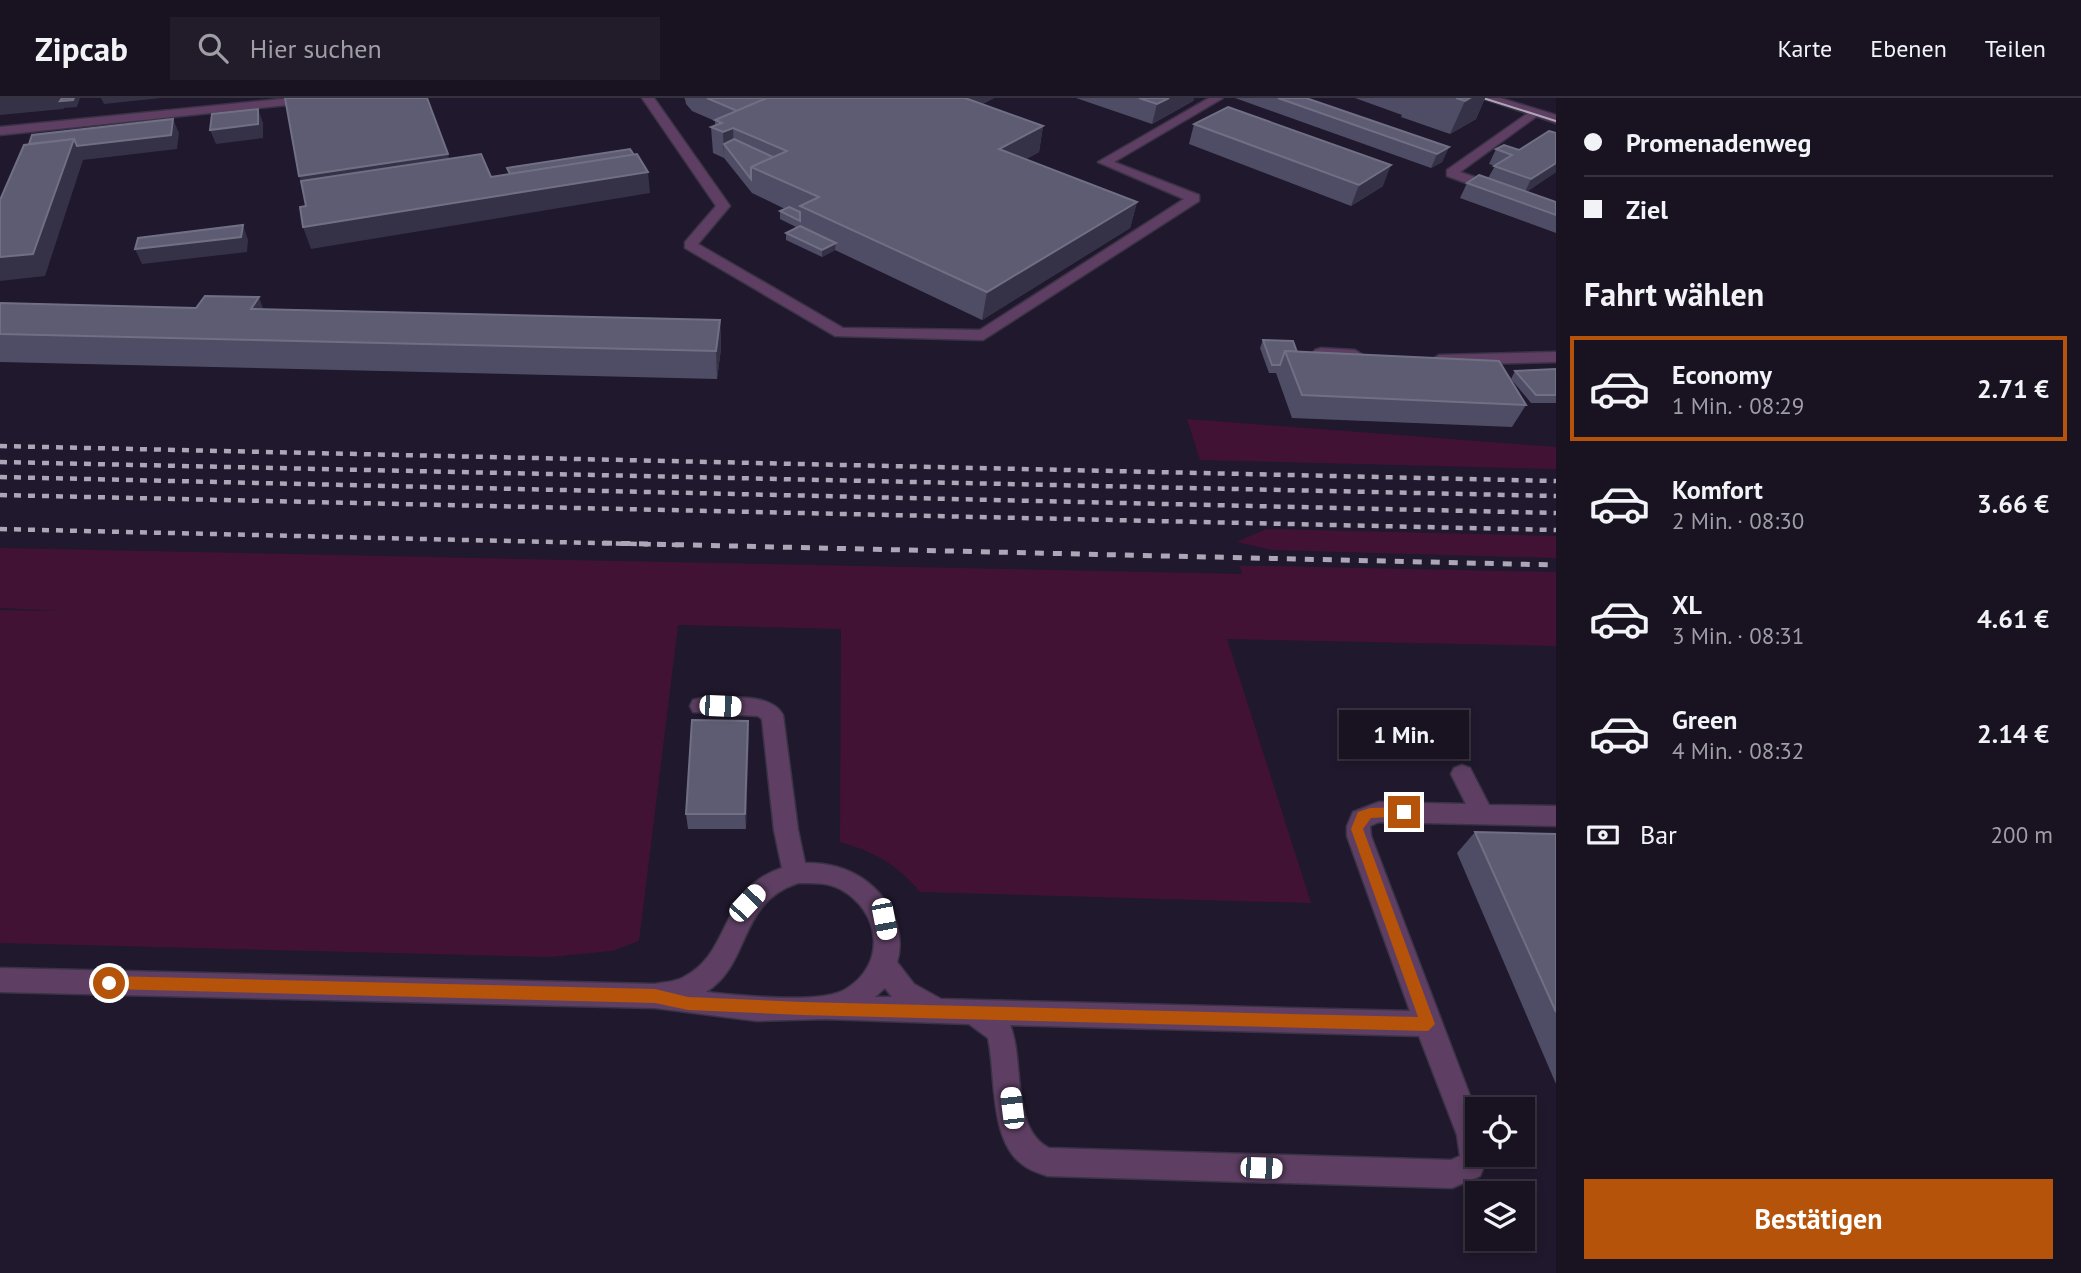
<!DOCTYPE html>
<html lang="de">
<head>
<meta charset="utf-8">
<style>
	:root { --surface:#181221; --page:#211b2a; --text:#f1f3f6; --muted:#9f9ea5; --line:#36323f; --accent:#b45309 }
	body { margin:0; font-family:"PT Sans",sans-serif; background:var(--page); color:var(--text); height:100vh; display:flex; flex-direction:column; font-size:26px; white-space:nowrap }
	* { box-sizing:border-box; margin:0 }
	p { font-size:23px; color:var(--muted) }
	.icon { flex:none; width:38px; height:38px; fill:none; stroke:currentColor; stroke-width:2; stroke-linecap:round; stroke-linejoin:round }
	.map { position:relative; flex:1; overflow:hidden }
	.sheet { display:flex; flex-direction:column; background:var(--surface); width:525px }
	.sheet>* { flex:none }
	.hud { display:grid; align-content:center; height:154px; padding:0 28px; background:var(--surface) }
	.buttons { position:absolute; left:1465px; top:999px; display:grid; gap:14px }
	.buttons a { display:grid; place-items:center; width:70px; height:70px; border-radius:0px; background:var(--surface); box-shadow:0 4px 10px #0003,0 0 0 2px var(--line); font-size:35px }
	.end { position:absolute; width:32px; height:32px; margin:-16px; border:9px solid #b45309; background:#fff; box-shadow:0 0 0 4px #fff }
	.from { border-radius:50% }
	.bubble { position:absolute; height:49px; border-radius:0px; background:var(--surface); box-shadow:0 4px 10px #0003,0 0 0 2px var(--line); font-size:23px; font-weight:700; line-height:49px; text-align:center }
	.car { position:absolute; width:21px; height:42px; margin:-21px -10px; border-radius:9px; box-shadow:0 0 5px 2px #0007; background:linear-gradient(#fff 24%,#345 0 40%,#fff 0 76%,#345 0 86%,#fff 0) }
	.hud b { display:flex; align-items:center; gap:24px; height:66px; font-size:26px }
	.hud b+b { border-top:2px solid var(--line) }
	.hud i { width:18px; height:18px; background:var(--text) }
	ul { padding:0; list-style:none }
	li { display:flex; align-items:center; gap:21px; height:105px; margin:0 14px 10px; padding:0 14px; border:4px solid transparent; border-radius:0px }
	li div { flex:1 }
	li b { display:block; font-size:26px }
	li em { font-style:normal; font-weight:700 }
	li.selected { border-color:var(--accent) }
	li>.icon { width:63px; height:63px; stroke-width:1.5 }
	h2 { padding:0 28px; font-size:32px; line-height:84px }
	.pay { display:flex; align-items:center; gap:18px; height:77px; padding:0 28px; font-size:26px }
	.pay p { margin-inline-start:auto }
	.button { display:flex; gap:14px; margin-top:auto; padding:14px 28px }
	.button a { flex:1; height:80px; border-radius:0px; background:var(--accent); color:#fff; font-size:28px; font-weight:700; line-height:80px; text-align:center }
	header { display:flex; align-items:center; gap:42px; box-sizing:border-box; height:98px; padding:0 35px; background:var(--surface); border-bottom:2px solid var(--line) }
	header strong { font-size:33px }
	nav { display:flex; gap:38px; margin-inline-start:auto; font-size:24px }
	.search { width:490px; height:63px; background:var(--page); display:flex; align-items:center; gap:18px; box-sizing:border-box; padding:0 24px; border-radius:0px; color:var(--muted); font-size:26px }
	main { display:flex; flex:1; min-height:0 }
	.map>svg:first-child { display:block }
	.green { fill:#421235 }
	.lines { fill:none; stroke-linecap:round; stroke-linejoin:round }
	.service-casing { stroke:#3a3346; stroke-width:3 }
	.minor-casing { stroke:#3a3346; stroke-width:3 }
	.tertiary-casing { stroke:#3a3346; stroke-width:3 }
	.service { fill:#5e3f63; fill-rule:evenodd }
	.minor { fill:#5e3f63; fill-rule:evenodd }
	.tertiary { fill:#5e3f63; fill-rule:evenodd }
	.tram { stroke:#aca6b6; stroke-width:2 }
	.rail-far1 { stroke:#aca6b6; stroke-width:4.5; stroke-dasharray:7 7; stroke-linecap:butt }
	.rail { stroke:#aca6b6; stroke-width:5; stroke-dasharray:9 9; stroke-linecap:butt }
	.wall { fill:#4e4d65 }
	.shaded-wall { fill:#353248 }
	.building { fill:#5d5c72; stroke:#716f84; stroke-width:2 }
	.route { fill:#b45309 }
</style>
</head>
<body>
<header>
<strong>Zipcab</strong>
<div class="search"><svg class="icon" aria-label="search" viewBox="0 0 24 24"><circle cx="10" cy="10" r="6"/><path d="M15 15l6 6"/></svg>Hier suchen</div>
<nav><a>Karte</a><a>Ebenen</a><a>Teilen</a></nav>
</header>
<main>
<div class="map">
<svg width="1556" height="1175" viewBox="0 0 1556 1175">
	<rect width="100%" height="100%" fill="#20182c"/>
	<g class="green">
		<polygon points="1187,321 1556,349 1556,371 1200,362"/>
		<polygon points="1266,431 1556,438 1556,460 1272,452 1237,444"/>
		<path d="M0,450L1242,476L1240,468H1265L1556,474V548L1227,541L1311,805L920,794C898,767 873,753 840,744L841,531L678,527L639,843L612,853L550,859L0,845V512L65,513L0,510Z"/>
	</g>
	<g class="lines">
		<defs>
			<g id="service">
				<polygon points="642,0 654,0 730,108 698,146 843,230 980,232 1184,101 1098,64 1209,0 1223,0 1114,64 1199,97 1199,103 983,242 835,238 685,150 685,144 716,108"/>
				<polygon points="1531,13 1541,15 1460,74 1501,88 1501,94 1491,94 1447,78 1447,72"/>
				<polygon points="1321,250 1355,252 1363,257 1355,262 1315,258 1313,255 1315,252"/>
				<polygon points="1556,254 1556,264 1439,267 1431,262 1439,257"/>
				<path d="M701,600C725,601 770,593 783,617L798,732L805,765C847,764 883,785 897,827C900,839 901,852 897,864L914,886L941,901L1410,913L1347,738V728L1353,714L1379,704L1466,706L1451,676L1454,670L1462,667L1470,670L1489,707L1556,708V728L1379,724L1370,728L1371,738L1477,1016V1057L1488,1059L1480,1078L1452,1090L1047,1078C1039,1075 1029,1072 1022,1066C989,1042 996,976 988,940L969,926L825,921L757,923L655,910L0,894V870L655,886C664,884 674,884 682,880C733,856 719,790 782,770L774,732L762,621L758,618L693,614L690,608L693,602ZM798,785C812,785 827,784 840,791C881,813 887,866 846,891C821,907 736,897 706,894C752,865 737,805 798,785ZM885,890L892,899H875ZM1010,927L1419,938L1457,1037L1460,1058L1451,1062L1049,1050C1010,1030 1025,963 1010,927Z"/>
			</g>
			<polygon id="minor" points="291,0 331,0 325,3 0,37 0,29"/>
			<polygon id="tertiary" points="1482,0 1500,0 1556,17 1556,25"/>
		</defs>
		<use href="#service" class="service-casing"/>
		<use href="#minor" class="minor-casing"/>
		<use href="#tertiary" class="tertiary-casing"/>
		<use href="#service" class="service"/>
		<use href="#minor" class="minor"/>
		<use href="#tertiary" class="tertiary"/>
		<polyline class="tram" points="1483,0 1556,23"/>
		<g class="rail-far1">
			<polyline points="0,348 1556,383"/>
			<polyline points="0,364 1556,398"/>
			<polyline points="0,379 1556,415"/>
			<polyline points="0,397 1556,432"/>
			<polyline points="0,431 679,447"/>
		</g>
		<polyline class="rail" points="603,445 1556,467"/>
	</g>
	<g class="wall">
		<polygon points="684,0 994,0 982,6 1043,28 1039,54 1026,61 1137,104 1130,130 982,222 835,152 822,159 786,142 786,135 796,129 780,121 780,113 785,111 752,95 724,60 713,55 711,29 715,27 715,23 692,13 686,6 685,1"/>
		<polygon points="1076,0 1194,0 1193,3 1152,26"/>
		<polygon points="1235,0 1306,0 1449,49 1442,64 1431,70"/>
		<polygon points="1355,0 1485,0 1476,21 1450,36 1401,19 1402,17"/>
		<polygon points="1194,26 1383,88 1351,108 1189,46"/>
		<polygon points="1496,51 1556,74 1526,94 1556,104 1556,135 1460,100 1467,85 1488,80 1495,68 1489,66"/>
		<polygon points="0,205 720,222 721,250 717,281 0,264"/>
		<polygon points="1263,242 1297,254 1526,307 1512,329 1292,320 1276,275 1269,275 1260,250"/>
		<polygon points="1556,271 1556,305 1531,305 1511,281 1515,273"/>
		<polygon points="748,623 746,731 688,731 686,716"/>
		<polygon points="1475,734 1556,736 1556,986 1457,755"/>
	</g>
	<g class="shaded-wall">
		<polygon points="0,0 80,0 77,9 64,10 63,11 0,17"/>
		<polygon points="101,0 161,0 104,6"/>
		<polygon points="960,0 994,0 958,17"/>
		<polygon points="1169,0 1194,0 1193,3 1152,26 1157,6"/>
		<polygon points="1470,0 1485,0 1476,21 1450,36 1465,3"/>
		<polygon points="258,11 263,25 263,40 216,46 210,32"/>
		<polygon points="173,21 179,35 177,51 83,62 45,178 0,183 0,159 74,41"/>
		<polygon points="1043,28 1039,54 995,77 999,51"/>
		<polygon points="733,30 734,56 724,46 724,60 723,34"/>
		<polygon points="1449,49 1442,64 1431,70 1437,56"/>
		<polygon points="448,56 454,82 308,104 299,78"/>
		<polygon points="1556,65 1556,74 1524,96 1531,81"/>
		<polygon points="1391,67 1383,88 1351,108 1359,87"/>
		<polygon points="648,74 650,95 311,151 303,129"/>
		<polygon points="1137,104 1130,130 982,222 987,194"/>
		<polygon points="243,127 248,142 247,154 142,166 135,151"/>
		<polygon points="836,145 835,152 822,159 822,152"/>
		<polygon points="259,199 269,227 251,211"/>
		<polygon points="720,222 721,250 717,281 716,253"/>
		<polygon points="748,623 749,638 746,731 745,716"/>
	</g>
	<g class="building">
		<polygon points="62,0 74,0 73,2 60,3"/>
		<polygon points="285,0 427,0 448,56 299,78"/>
		<polygon points="707,0 767,0 737,13"/>
		<polygon points="767,0 965,0 1043,28 999,51 1137,104 987,194 800,108 819,99 751,69 787,53 733,30 723,34 711,29 722,25 715,22"/>
		<polygon points="1139,0 1169,0 1157,6"/>
		<polygon points="1278,0 1306,0 1449,49 1437,56"/>
		<polygon points="1456,0 1470,0 1465,3"/>
		<polygon points="1228,9 1391,67 1359,87 1194,26"/>
		<polygon points="258,11 258,26 210,32 212,16"/>
		<polygon points="173,21 171,37 77,48 74,41 29,46 32,37"/>
		<polygon points="1549,33 1556,35 1556,65 1531,81 1494,68 1512,57 1496,51 1504,47 1519,52"/>
		<polygon points="74,41 33,156 0,159 0,102 24,47"/>
		<polygon points="734,41 773,59 751,69 751,81 724,46"/>
		<polygon points="630,51 634,57 510,76 507,70"/>
		<polygon points="481,56 491,79 637,56 648,74 303,129 300,109 306,108 301,83"/>
		<polygon points="1479,77 1556,104 1556,117 1467,85"/>
		<polygon points="789,109 800,114 800,123 780,113"/>
		<polygon points="243,127 241,139 135,151 138,140"/>
		<polygon points="800,128 836,145 822,152 786,135"/>
		<polygon points="205,198 259,199 251,211 720,222 716,253 0,236 0,205 196,210"/>
		<polygon points="1263,242 1293,243 1297,254 1285,253 1280,267 1272,267"/>
		<polygon points="1285,253 1499,263 1526,307 1302,297"/>
		<polygon points="1556,271 1556,297 1536,297 1515,273"/>
		<polygon points="692,622 748,623 745,716 686,716"/>
		<polygon points="1475,734 1556,736 1556,914"/>
	</g>
	<polygon class="route" points="1404,709 1411,714 1409,718 1371,720 1363,731 1435,926 1428,933 802,917 688,912 655,905 109,891 102,885 109,878 655,891 688,899 802,904 1418,919 1351,731 1358,714 1370,710"/>
</svg>
<div class="buttons">
<a><svg class="icon" aria-label="locate" viewBox="0 0 24 24"><circle cx="12" cy="12" r="6"/><path d="M12 2v4M12 18v4M2 12h4M18 12h4"/></svg></a>
<a><svg class="icon" aria-label="layers" viewBox="0 0 24 24"><path d="M12 4l9 5-9 5-9-5zM3 14l9 5 9-5"/></svg></a>
</div>
<i class="end from" style="left:109px;top:885px"></i>
<i class="end" style="left:1404px;top:714px"></i>
<div class="bubble" style="left:1339px;top:612px;width:130px">1 Min.</div>
<i class="car" style="left:720px;top:608px;rotate:92deg"></i>
<i class="car" style="left:747px;top:805px;rotate:43deg"></i>
<i class="car" style="left:884px;top:821px;rotate:169deg"></i>
<i class="car" style="left:1012px;top:1010px;rotate:353deg"></i>
<i class="car" style="left:1261px;top:1070px;rotate:92deg"></i>
</div>
<section class="sheet">
<div class="hud">
<b><i class="from"></i>Promenadenweg</b>
<b><i></i>Ziel</b>
</div>
<h2>Fahrt wählen</h2>
<ul>
<li class="selected"><svg class="icon" aria-label="car" viewBox="0 0 24 24"><path d="M5 17H2v-5l4-1 3-4h7l3 4 3 1v5h-3M9 17h6M6 11h13"/><circle cx="7" cy="17" r="2"/><circle cx="17" cy="17" r="2"/></svg><div><b>Economy</b><p>1 Min. · 08:29</p></div><em>2.71 €</em></li>
<li><svg class="icon" aria-label="car" viewBox="0 0 24 24"><path d="M5 17H2v-5l4-1 3-4h7l3 4 3 1v5h-3M9 17h6M6 11h13"/><circle cx="7" cy="17" r="2"/><circle cx="17" cy="17" r="2"/></svg><div><b>Komfort</b><p>2 Min. · 08:30</p></div><em>3.66 €</em></li>
<li><svg class="icon" aria-label="car" viewBox="0 0 24 24"><path d="M5 17H2v-5l4-1 3-4h7l3 4 3 1v5h-3M9 17h6M6 11h13"/><circle cx="7" cy="17" r="2"/><circle cx="17" cy="17" r="2"/></svg><div><b>XL</b><p>3 Min. · 08:31</p></div><em>4.61 €</em></li>
<li><svg class="icon" aria-label="car" viewBox="0 0 24 24"><path d="M5 17H2v-5l4-1 3-4h7l3 4 3 1v5h-3M9 17h6M6 11h13"/><circle cx="7" cy="17" r="2"/><circle cx="17" cy="17" r="2"/></svg><div><b>Green</b><p>4 Min. · 08:32</p></div><em>2.14 €</em></li>
</ul>
<div class="pay"><svg class="icon" aria-label="cash" viewBox="0 0 24 24"><path d="M3 7h18v10H3z"/><circle cx="12" cy="12" r="2"/></svg>Bar<p>200 m</p></div>
<div class="button"><a>Bestätigen</a></div>
</section>
</main>
</body>
</html>
